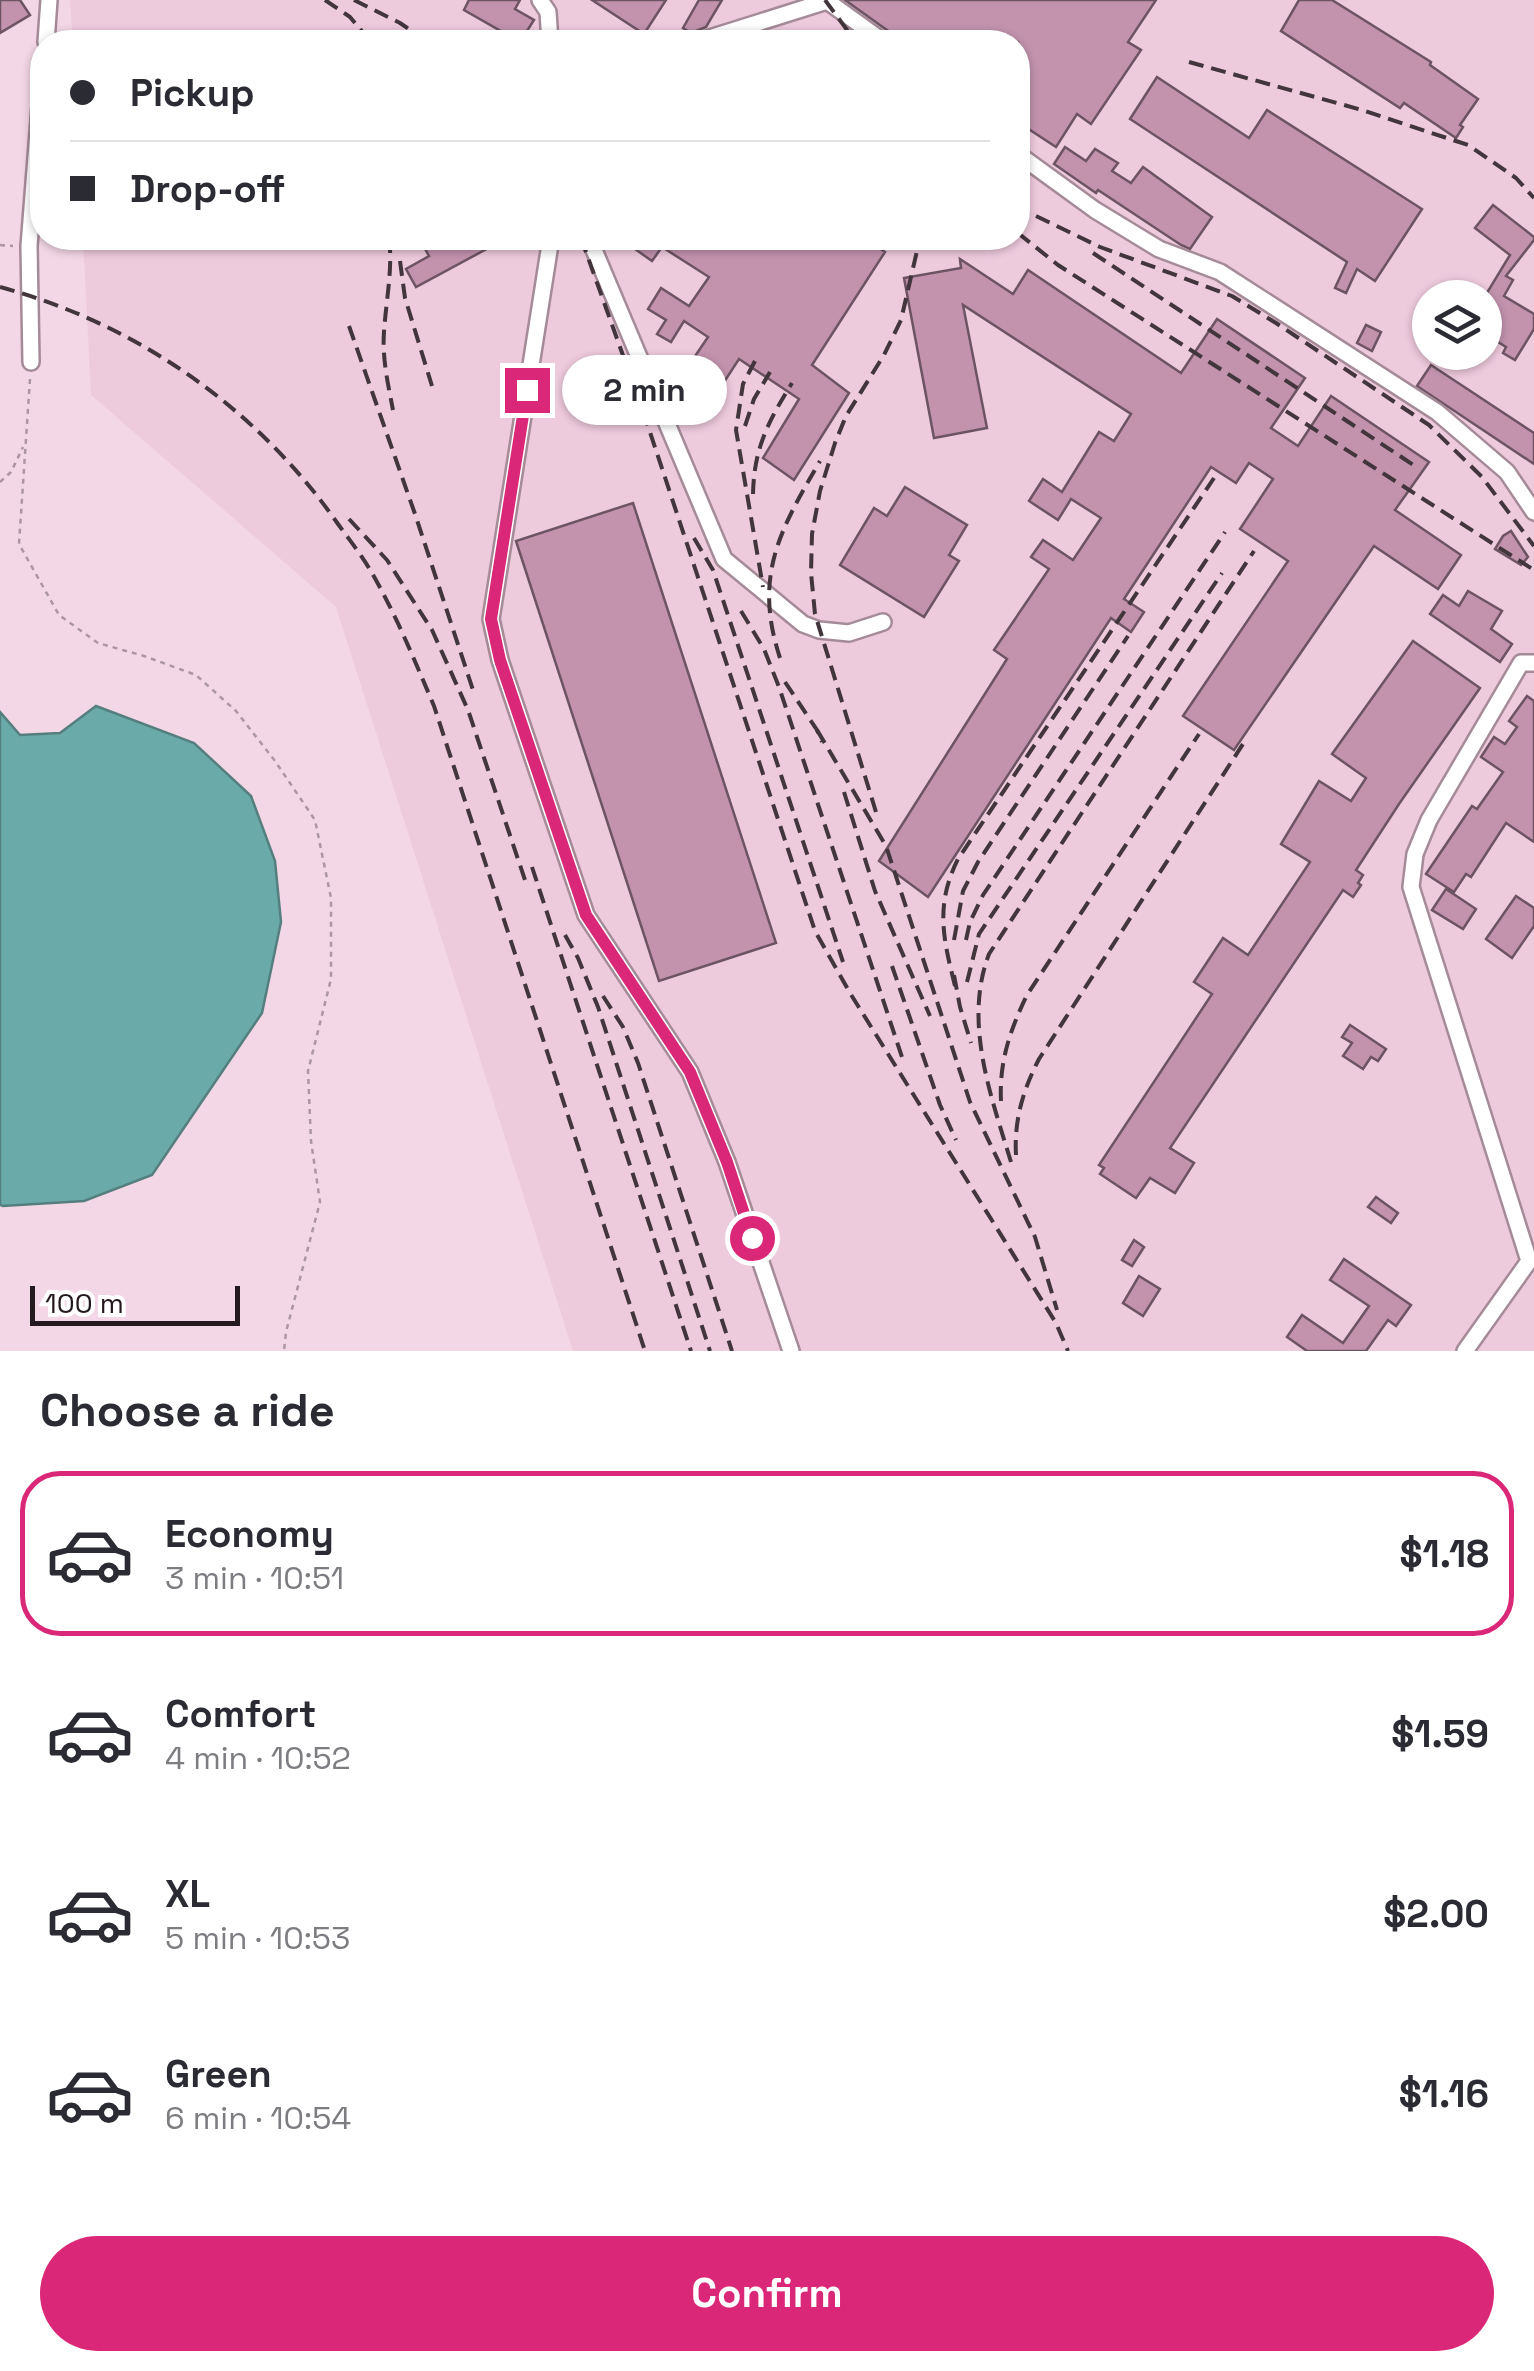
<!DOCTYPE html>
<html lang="en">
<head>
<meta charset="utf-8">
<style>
	:root { --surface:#fff; --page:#f7f7f7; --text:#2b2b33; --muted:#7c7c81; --line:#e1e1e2; --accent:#db2777 }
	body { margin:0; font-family:"Space Grotesk",sans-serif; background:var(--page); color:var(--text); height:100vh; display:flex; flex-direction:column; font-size:38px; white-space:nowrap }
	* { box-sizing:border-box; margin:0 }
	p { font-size:32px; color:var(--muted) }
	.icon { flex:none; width:55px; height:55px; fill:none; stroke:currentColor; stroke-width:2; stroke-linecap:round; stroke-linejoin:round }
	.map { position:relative; height:1351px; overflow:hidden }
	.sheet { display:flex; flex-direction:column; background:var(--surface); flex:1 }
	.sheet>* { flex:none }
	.guide { position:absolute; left:30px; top:30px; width:1000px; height:220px; border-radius:40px; box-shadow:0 2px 8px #0004; display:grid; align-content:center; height:220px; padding:0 40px; background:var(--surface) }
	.controls { position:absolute; left:1412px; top:280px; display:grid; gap:20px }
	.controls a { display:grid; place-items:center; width:90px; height:90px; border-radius:50%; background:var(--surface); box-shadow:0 2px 8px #0004; font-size:50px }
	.scale { position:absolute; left:30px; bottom:25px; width:210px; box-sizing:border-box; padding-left:10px; border:5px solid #23191e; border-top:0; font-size:28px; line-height:35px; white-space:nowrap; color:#23191e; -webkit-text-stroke:8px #fff; paint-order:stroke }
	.end { position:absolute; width:45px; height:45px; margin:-22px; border:12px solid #db2777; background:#fff; box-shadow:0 0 0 5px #fff }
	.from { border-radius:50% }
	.bubble { position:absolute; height:70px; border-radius:35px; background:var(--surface); box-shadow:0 2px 8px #0004; font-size:32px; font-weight:700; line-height:70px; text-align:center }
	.guide b { display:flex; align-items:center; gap:35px; height:95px; font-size:38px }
	.guide b+b { border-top:2px solid var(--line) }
	.guide i { width:25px; height:25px; background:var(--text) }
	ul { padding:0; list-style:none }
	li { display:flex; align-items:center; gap:30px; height:165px; margin:0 20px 15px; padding:0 20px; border:5px solid transparent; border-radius:40px }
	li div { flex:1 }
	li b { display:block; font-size:38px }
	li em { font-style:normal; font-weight:700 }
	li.current { border-color:var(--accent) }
	li>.icon { width:90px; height:90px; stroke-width:1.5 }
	h2 { padding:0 40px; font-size:45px; line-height:120px }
	.primary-button { display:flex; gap:20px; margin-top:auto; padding:20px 40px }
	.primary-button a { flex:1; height:115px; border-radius:60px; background:var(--accent); color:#fff; font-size:40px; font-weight:700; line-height:115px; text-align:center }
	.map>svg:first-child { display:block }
	.built { fill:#eecadd; fill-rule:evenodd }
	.water { fill:#6aaba9; stroke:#557f7f; stroke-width:2.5 }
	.building { fill:#c393ae; stroke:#6d5462; stroke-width:2.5 }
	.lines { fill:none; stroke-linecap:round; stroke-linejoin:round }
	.minor-casing { stroke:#a58a98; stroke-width:20 }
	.path { stroke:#ac96a1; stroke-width:2.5; stroke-dasharray:5 5; stroke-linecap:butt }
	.minor { stroke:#fff; stroke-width:15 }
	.rail { stroke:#42353b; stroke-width:4; stroke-dasharray:15 8; stroke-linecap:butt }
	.route { stroke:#db2777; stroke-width:12 }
</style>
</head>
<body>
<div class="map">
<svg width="1534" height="1351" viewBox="0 0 1534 1351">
	<rect width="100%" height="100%" fill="#f4d7e6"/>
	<path class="built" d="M70,0H1534V1351H573L336,607L91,395L83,238H1018V42H73ZM1430,298H1485V352H1430Z"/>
	<polygon class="water" points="96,706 194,743 251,796 275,861 281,922 262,1013 152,1175 84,1201 3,1206 0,1205 0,712 20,735 60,733"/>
	<g class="building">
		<polygon points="0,0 20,0 30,15 0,33"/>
		<polygon points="469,0 520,0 515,9 534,20 520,42 464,10"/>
		<polygon points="592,0 666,0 644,34"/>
		<polygon points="699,0 722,0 706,27 691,33 683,28"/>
		<polygon points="845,0 1156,0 1128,42 1141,50 1091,124 1077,114 1056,147 1018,122 1018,42 899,42 891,33"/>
		<polygon points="1299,0 1332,0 1431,62 1430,65 1478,99 1460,125 1463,127 1456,138 1404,103 1400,108 1281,31"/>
		<polygon points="1157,77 1249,138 1267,110 1422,209 1375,281 1357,269 1346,293 1335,288 1347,262 1130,119"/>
		<polygon points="1065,147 1086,161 1095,149 1118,163 1112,171 1131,183 1143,167 1212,217 1190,249 1181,245 1098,190 1096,193 1054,164"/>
		<polygon points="1493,205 1534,237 1534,240 1506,276 1513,280 1504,296 1534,314 1534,329 1515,360 1503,353 1506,347 1485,334 1485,296 1510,255 1475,228"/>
		<polygon points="419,238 507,238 416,287 406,269 429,256"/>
		<polygon points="643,238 865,238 885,252 812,365 849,393 794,480 763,458 799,399 739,359 711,402 679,380 708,337 684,321 671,342 657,334 666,320 648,309 661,288 689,306 709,277 662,247 652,261 635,249"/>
		<polygon points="960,259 1013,294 1028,270 1181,373 1217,319 1305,378 1271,428 1298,446 1331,396 1429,462 1395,510 1461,555 1438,589 1374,546 1234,750 1183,716 1288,561 1240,529 1273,479 1249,463 1236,483 1211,467 1124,599 1144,612 1131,632 1111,618 928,897 879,861 1007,659 994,650 1049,569 1031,557 1043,540 1073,560 1101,518 1071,499 1058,520 1029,501 1043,479 1062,492 1099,432 1114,441 1131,414 963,305 987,428 934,438 904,278 961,268"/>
		<polygon points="1366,325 1381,332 1372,351 1357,343"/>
		<polygon points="1431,365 1534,433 1534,464 1417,386"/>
		<polygon points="905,487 967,525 949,555 959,561 924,617 840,565 874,508 887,516"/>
		<polygon points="633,503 776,943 659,981 516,541"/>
		<polygon points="1511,531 1528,557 1521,565 1495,549 1503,536"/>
		<polygon points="1468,591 1502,611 1491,629 1512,644 1500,662 1430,614 1443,595 1459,606"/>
		<polygon points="1413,641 1480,688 1399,804 1356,870 1363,875 1358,883 1361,885 1353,897 1343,890 1170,1148 1194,1163 1175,1193 1150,1178 1136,1198 1100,1174 1104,1168 1099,1165 1212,994 1194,982 1223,938 1248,955 1310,862 1281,844 1319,781 1351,801 1366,778 1332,754"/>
		<polygon points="1527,696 1534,701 1534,842 1506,823 1471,877 1466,874 1454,892 1426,874 1472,806 1477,809 1503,772 1481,757 1494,737 1505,744 1517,727 1509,721"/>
		<polygon points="1446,889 1476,909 1463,929 1432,910"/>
		<polygon points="1516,896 1534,908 1534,926 1512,958 1486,939"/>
		<polygon points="1350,1025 1386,1049 1378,1061 1371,1057 1363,1069 1343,1056 1352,1043 1342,1037"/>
		<polygon points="1376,1197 1398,1213 1391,1223 1368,1207"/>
		<polygon points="1134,1240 1144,1247 1132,1266 1122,1260"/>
		<polygon points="1344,1259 1411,1305 1396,1326 1388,1320 1366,1351 1307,1351 1287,1337 1302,1315 1343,1343 1369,1306 1330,1280"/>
		<polygon points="1139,1276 1160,1289 1143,1316 1123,1303"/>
	</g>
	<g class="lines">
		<defs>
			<g id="minor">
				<polyline points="540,0 548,12 550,42"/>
				<polyline points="46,42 49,0"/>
				<polyline points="697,42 827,1 884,42"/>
				<polyline points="1018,154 1095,210 1159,249 1220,272 1437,412 1507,472 1534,512"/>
				<polyline points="551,238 491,619 500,660 586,915 690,1072 727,1162 791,1351"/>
				<polyline points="589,238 724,559 803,624 819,630 849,633 883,622"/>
				<polyline points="31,362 29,246 42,81"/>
				<polyline points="1465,1351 1529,1261 1411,887 1415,854 1429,820 1521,663 1534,663"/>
			</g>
		</defs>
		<use href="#minor" class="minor-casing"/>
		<g class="path">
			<polyline points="0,245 13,246"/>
			<polyline points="30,379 19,544 59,615 98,643 144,656 196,675 236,711 275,761 315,820 331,898 331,979 308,1071 311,1141 320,1202 286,1332 284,1351"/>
			<polyline points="0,482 11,472 23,447"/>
		</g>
		<use href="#minor" class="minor"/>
		<g class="rail">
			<polyline points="325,0 350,17 371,42"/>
			<polyline points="354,0 400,23 428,42"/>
			<polyline points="825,0 856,42"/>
			<polyline points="1189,62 1362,110 1468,145 1516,178 1534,198"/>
			<polyline points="1036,216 1100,247 1232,296 1276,323 1429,425 1482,477 1534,546"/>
			<polyline points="1018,233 1058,265 1534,570"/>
			<path d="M389,238C393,268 386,301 384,332C382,358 388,384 393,410"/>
			<polyline points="581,238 645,417 815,931 850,993 1056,1323 1068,1351"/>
			<polyline points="967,238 972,246"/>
			<polyline points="1093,253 1415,466"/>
			<polyline points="400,261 405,298 432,386"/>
			<path d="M0,287C137,324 257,408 338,524C348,538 360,553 369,568C395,612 414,659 434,706L645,1351"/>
			<polyline points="349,326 415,514 475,696"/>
			<polyline points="755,361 743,384 736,430 763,587"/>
			<polyline points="745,426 754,399 770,372"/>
			<path d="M753,494C754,448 768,422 792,383"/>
			<polyline points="349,519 387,560 432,630 468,710 527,886"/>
			<polyline points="694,538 713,570 843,962"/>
			<polyline points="741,611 764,649 779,687 903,1060"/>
			<path d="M780,658C753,576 780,530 820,461"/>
			<polyline points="785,682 817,730 822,742"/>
			<polyline points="817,730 886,846 970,1102 1035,1237 1057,1310"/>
			<polyline points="844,792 875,891 930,1016"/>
			<polyline points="876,812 815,614 811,573 812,534 820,491 835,443 846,416 884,355 901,320 920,238"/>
			<polyline points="532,867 691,1351"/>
			<polyline points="565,935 578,958 598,1007 710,1351"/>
			<polyline points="954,940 963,891 978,862 1128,636"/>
			<polyline points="966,940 970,922 983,895 1225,532"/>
			<polyline points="892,966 940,1105 956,1140"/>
			<polyline points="954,975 960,1007 971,1043"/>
			<polyline points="967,982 979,934 1222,573"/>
			<path d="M955,986C943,938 935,905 958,859L1214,478"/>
			<polyline points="603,996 623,1027 638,1063 732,1351"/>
			<path d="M1001,1101C999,1062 1010,1030 1027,995L1199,734"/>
			<path d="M1016,1155C1014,1120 1023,1090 1039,1059L1243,744"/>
			<path d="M1011,1162C991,1096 963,1022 989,954L1254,551"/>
		</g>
	</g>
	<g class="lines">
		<polyline class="route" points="527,390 491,619 500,660 586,915 690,1072 727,1162 752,1238"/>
	</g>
</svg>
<div class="controls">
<a><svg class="icon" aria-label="layers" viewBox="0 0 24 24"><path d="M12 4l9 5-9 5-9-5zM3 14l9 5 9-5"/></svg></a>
</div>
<div class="scale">100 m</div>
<i class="end from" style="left:752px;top:1238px"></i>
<i class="end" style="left:527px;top:390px"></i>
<div class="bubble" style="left:562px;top:355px;width:165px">2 min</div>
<div class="guide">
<b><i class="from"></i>Pickup</b>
<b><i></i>Drop-off</b>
</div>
</div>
<section class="sheet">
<h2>Choose a ride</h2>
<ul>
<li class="current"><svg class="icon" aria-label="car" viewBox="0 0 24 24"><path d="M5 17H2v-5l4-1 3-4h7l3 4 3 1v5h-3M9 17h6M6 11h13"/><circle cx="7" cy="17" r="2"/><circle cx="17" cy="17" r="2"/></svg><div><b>Economy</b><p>3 min · 10:51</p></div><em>$1.18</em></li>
<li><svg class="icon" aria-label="car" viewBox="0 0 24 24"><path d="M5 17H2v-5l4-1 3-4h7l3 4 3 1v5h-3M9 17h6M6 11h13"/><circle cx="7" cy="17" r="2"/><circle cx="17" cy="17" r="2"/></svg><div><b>Comfort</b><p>4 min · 10:52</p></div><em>$1.59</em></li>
<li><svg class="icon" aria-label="car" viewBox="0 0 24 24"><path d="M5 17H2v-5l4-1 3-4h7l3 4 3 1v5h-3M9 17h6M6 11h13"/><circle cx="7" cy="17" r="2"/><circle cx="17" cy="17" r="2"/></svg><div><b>XL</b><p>5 min · 10:53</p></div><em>$2.00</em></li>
<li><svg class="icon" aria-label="car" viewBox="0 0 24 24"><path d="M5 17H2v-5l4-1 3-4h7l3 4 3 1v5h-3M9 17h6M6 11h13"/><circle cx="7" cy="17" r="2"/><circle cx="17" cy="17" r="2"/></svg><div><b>Green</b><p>6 min · 10:54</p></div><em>$1.16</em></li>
</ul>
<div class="primary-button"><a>Confirm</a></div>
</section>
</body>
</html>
